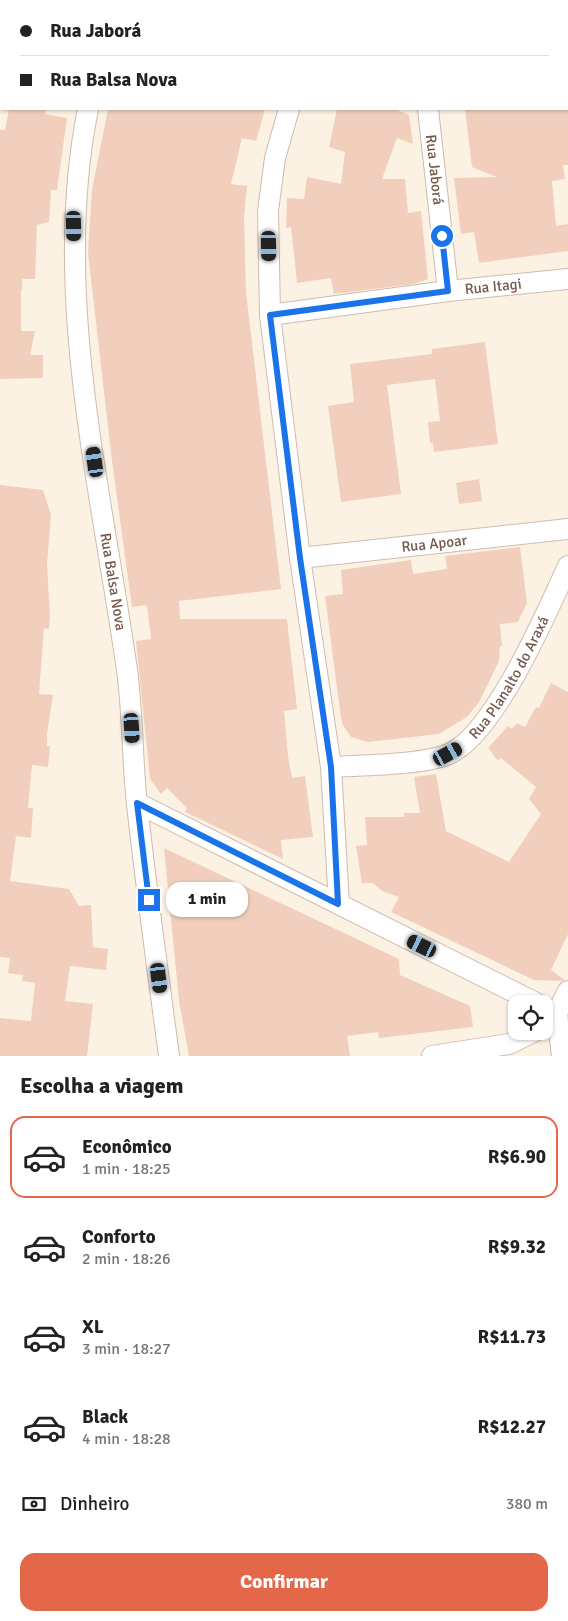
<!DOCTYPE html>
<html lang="pt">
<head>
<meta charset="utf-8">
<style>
	:root { --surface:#fff; --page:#f2f2f2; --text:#222; --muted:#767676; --line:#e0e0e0; --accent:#e56749 }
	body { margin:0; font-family:Signika,sans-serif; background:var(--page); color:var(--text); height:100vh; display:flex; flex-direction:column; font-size:19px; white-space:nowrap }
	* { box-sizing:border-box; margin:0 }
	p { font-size:16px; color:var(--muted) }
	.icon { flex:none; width:28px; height:28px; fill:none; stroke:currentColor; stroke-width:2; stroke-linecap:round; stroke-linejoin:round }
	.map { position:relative; height:1056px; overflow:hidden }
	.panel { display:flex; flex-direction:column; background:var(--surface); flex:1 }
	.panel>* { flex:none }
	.top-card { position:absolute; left:0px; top:0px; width:569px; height:110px; box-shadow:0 1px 4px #0004; display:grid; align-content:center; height:110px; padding:0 20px; background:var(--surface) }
	.controls { position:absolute; left:508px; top:995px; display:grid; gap:10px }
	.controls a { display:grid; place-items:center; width:45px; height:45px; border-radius:10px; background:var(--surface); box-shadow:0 1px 4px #0004; font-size:25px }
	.end { position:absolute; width:22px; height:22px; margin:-11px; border:6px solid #1a73e8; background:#fff; box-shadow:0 0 0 2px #fff }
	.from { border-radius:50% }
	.bubble { position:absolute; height:35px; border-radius:15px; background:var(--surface); box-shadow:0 1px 4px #0004; font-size:16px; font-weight:700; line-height:35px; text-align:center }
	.car { position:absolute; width:15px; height:30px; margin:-15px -8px; border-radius:6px; box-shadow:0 0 4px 1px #0007; background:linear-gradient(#222 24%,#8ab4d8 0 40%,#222 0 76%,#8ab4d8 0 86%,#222 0) }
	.top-card b { display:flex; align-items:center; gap:18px; height:48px; font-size:19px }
	.top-card b+b { border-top:1px solid var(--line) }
	.top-card i { width:12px; height:12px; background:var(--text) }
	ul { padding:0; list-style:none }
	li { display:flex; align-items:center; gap:15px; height:82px; margin:0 10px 8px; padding:0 10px; border:2px solid transparent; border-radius:15px }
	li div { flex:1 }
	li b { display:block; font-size:19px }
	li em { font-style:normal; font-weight:700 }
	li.current { border-color:var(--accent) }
	li>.icon { width:45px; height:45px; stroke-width:1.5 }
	h2 { padding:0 20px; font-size:22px; line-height:60px }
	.pay { display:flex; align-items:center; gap:12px; height:55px; padding:0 20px; font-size:19px }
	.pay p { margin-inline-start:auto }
	.action { display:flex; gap:10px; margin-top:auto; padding:10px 20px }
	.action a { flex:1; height:58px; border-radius:15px; background:var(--accent); color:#fff; font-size:20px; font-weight:700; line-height:58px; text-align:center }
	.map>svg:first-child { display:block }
	.building { fill:#f1cfbc }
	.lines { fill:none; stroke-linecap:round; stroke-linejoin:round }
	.minor-casing { stroke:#cfbbad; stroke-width:22 }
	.minor { stroke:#fff; stroke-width:20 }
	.route { stroke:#1a73e8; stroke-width:6 }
	.labels { text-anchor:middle; stroke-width:4.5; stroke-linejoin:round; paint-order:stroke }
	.street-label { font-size:15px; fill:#74574a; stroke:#fff6ea }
</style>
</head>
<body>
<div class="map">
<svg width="568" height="1056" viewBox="0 0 568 1056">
	<rect width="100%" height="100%" fill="#fcf2e4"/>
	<g class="building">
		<polygon points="9,109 46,109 45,114 67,118 57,190 51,190 49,222 37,225 35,279 22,279 22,290 21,290 21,331 35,331 30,355 43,355 43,378 0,379 0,130 5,130"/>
		<polygon points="108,109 265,109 256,141 242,138 231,184 247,186 244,216 246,292 281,589 179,601 180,619 287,619 297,709 284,711 288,756 292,778 305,776 313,837 281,840 283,859 185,812 187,808 167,788 161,794 150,779 136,641 151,639 147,605 132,607 112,461 88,253 92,190"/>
		<polygon points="337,109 395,109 409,115 413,144 397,138 382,179 405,179 408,213 421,211 428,279 413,284 334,294 331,278 297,283 291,227 286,228 287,198 304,199 307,177 341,184 345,152 329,147"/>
		<polygon points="465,109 568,109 568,165 563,165 565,179 552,181 556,226 568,224 568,251 479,263 474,232 461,234 454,178 497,177 472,167"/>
		<polygon points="485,342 498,444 434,452 433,443 430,443 428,422 440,421 435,379 387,385 401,494 341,502 328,406 354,402 350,364 432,354 432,349"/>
		<polygon points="479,479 482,501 459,504 456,483"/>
		<polygon points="0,485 43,490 51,515 47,564 50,617 49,629 44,628 39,694 53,695 47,734 47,746 50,746 48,767 32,765 28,808 33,808 31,838 16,836 10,881 69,889 79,906 91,905 93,947 108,949 106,970 70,966 65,1001 93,1004 87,1056 0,1056 0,1018 31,1021 35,983 22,981 23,975 8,973 10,958 0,957"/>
		<polygon points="520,547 527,603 518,622 500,624 502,646 500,646 499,661 479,702 467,717 439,734 368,742 351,737 343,725 341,718 325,596 343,594 341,570 411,560 413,574 447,569 445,556"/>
		<polygon points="551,683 568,692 568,934 551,970 565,980 562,981 534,980 391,912 399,897 382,891 373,883 362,883 356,846 367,845 365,817 404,817 404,813 420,813 414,777 436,774 446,831 509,862 541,814 529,799 536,787 501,758 498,761 488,748 508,726 512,729 517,723 525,727 536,707 539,708"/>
		<polygon points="164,848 399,959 400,975 470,1006 473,1027 379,1038 378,1032 347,1036 350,1056 189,1056 179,1001"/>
	</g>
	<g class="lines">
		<defs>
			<g id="minor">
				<polyline points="417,0 417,1"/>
				<polyline points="35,1 36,0"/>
				<polyline points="123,1 124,0"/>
				<polyline points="335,1 336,0"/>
				<polyline points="0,73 1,70"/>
				<path id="s1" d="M88,109C51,292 101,487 127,670C133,714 132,759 137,804C146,888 158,972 169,1056"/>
				<polyline points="289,109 275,158 268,211 270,315 300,558 331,767 339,904"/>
				<path id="s2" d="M428,109L448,291"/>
				<path id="s3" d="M270,315L448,291L568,279"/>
				<path id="s4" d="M300,558L568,529"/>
				<path id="s5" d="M331,767C362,765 423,765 449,754C495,733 546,614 568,566"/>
				<polyline points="137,803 538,1004"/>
				<polyline points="557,1013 562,1056"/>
				<polyline points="547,1022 557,1013 568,991"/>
				<polyline points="432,1056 509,1044 535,1031"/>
			</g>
		</defs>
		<use href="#minor" class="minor-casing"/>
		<use href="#minor" class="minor"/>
	</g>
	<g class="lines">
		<polyline class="route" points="149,900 137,803 338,904 331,767 300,558 270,315 448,291 442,236"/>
	</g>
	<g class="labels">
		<g class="street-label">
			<text dy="5" stroke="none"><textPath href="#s2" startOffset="61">Rua Jaborá</textPath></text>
			<text dy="5" stroke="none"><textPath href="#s3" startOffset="225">Rua Itagi</textPath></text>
			<text dy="5" stroke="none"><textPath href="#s4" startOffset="135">Rua Apoar</textPath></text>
			<text dy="5" stroke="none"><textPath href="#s1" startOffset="476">Rua Balsa Nova</textPath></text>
			<text dy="5" stroke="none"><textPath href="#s5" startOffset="218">Rua Planalto do Araxá</textPath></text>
		</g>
	</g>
</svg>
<div class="controls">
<a><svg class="icon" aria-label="locate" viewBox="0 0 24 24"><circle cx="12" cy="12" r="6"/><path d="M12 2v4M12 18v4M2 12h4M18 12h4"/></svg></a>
</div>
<i class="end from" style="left:442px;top:236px"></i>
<i class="end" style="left:149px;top:900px"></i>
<div class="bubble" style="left:166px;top:882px;width:82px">1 min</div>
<i class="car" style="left:74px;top:226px;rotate:179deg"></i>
<i class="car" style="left:269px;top:246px;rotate:179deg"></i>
<i class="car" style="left:95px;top:462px;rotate:352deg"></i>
<i class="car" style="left:132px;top:728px;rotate:176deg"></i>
<i class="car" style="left:448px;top:754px;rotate:61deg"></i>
<i class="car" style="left:422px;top:946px;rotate:296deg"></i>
<i class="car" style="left:159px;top:978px;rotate:173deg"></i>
<div class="top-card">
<b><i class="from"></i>Rua Jaborá</b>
<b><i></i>Rua Balsa Nova</b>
</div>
</div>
<section class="panel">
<h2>Escolha a viagem</h2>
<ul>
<li class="current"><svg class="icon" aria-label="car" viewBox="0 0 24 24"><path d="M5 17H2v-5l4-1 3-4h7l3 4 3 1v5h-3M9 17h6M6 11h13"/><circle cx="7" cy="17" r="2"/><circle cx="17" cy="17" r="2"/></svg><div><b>Econômico</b><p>1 min · 18:25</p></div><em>R$6.90</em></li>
<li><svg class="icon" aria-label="car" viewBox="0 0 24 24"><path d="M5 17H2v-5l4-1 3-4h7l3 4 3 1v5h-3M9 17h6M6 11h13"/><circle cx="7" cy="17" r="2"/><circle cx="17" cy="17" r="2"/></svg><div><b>Conforto</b><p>2 min · 18:26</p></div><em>R$9.32</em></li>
<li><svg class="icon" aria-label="car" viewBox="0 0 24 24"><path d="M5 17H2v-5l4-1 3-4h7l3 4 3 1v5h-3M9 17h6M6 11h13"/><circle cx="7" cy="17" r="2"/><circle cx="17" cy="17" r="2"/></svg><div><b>XL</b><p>3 min · 18:27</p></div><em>R$11.73</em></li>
<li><svg class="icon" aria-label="car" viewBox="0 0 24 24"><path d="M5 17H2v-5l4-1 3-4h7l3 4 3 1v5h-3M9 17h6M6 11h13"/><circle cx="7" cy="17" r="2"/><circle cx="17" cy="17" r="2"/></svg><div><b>Black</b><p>4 min · 18:28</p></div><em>R$12.27</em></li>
</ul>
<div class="pay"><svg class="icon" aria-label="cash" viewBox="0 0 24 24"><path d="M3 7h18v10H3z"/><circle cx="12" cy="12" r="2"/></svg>Dinheiro<p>380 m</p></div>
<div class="action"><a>Confirmar</a></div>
</section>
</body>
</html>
